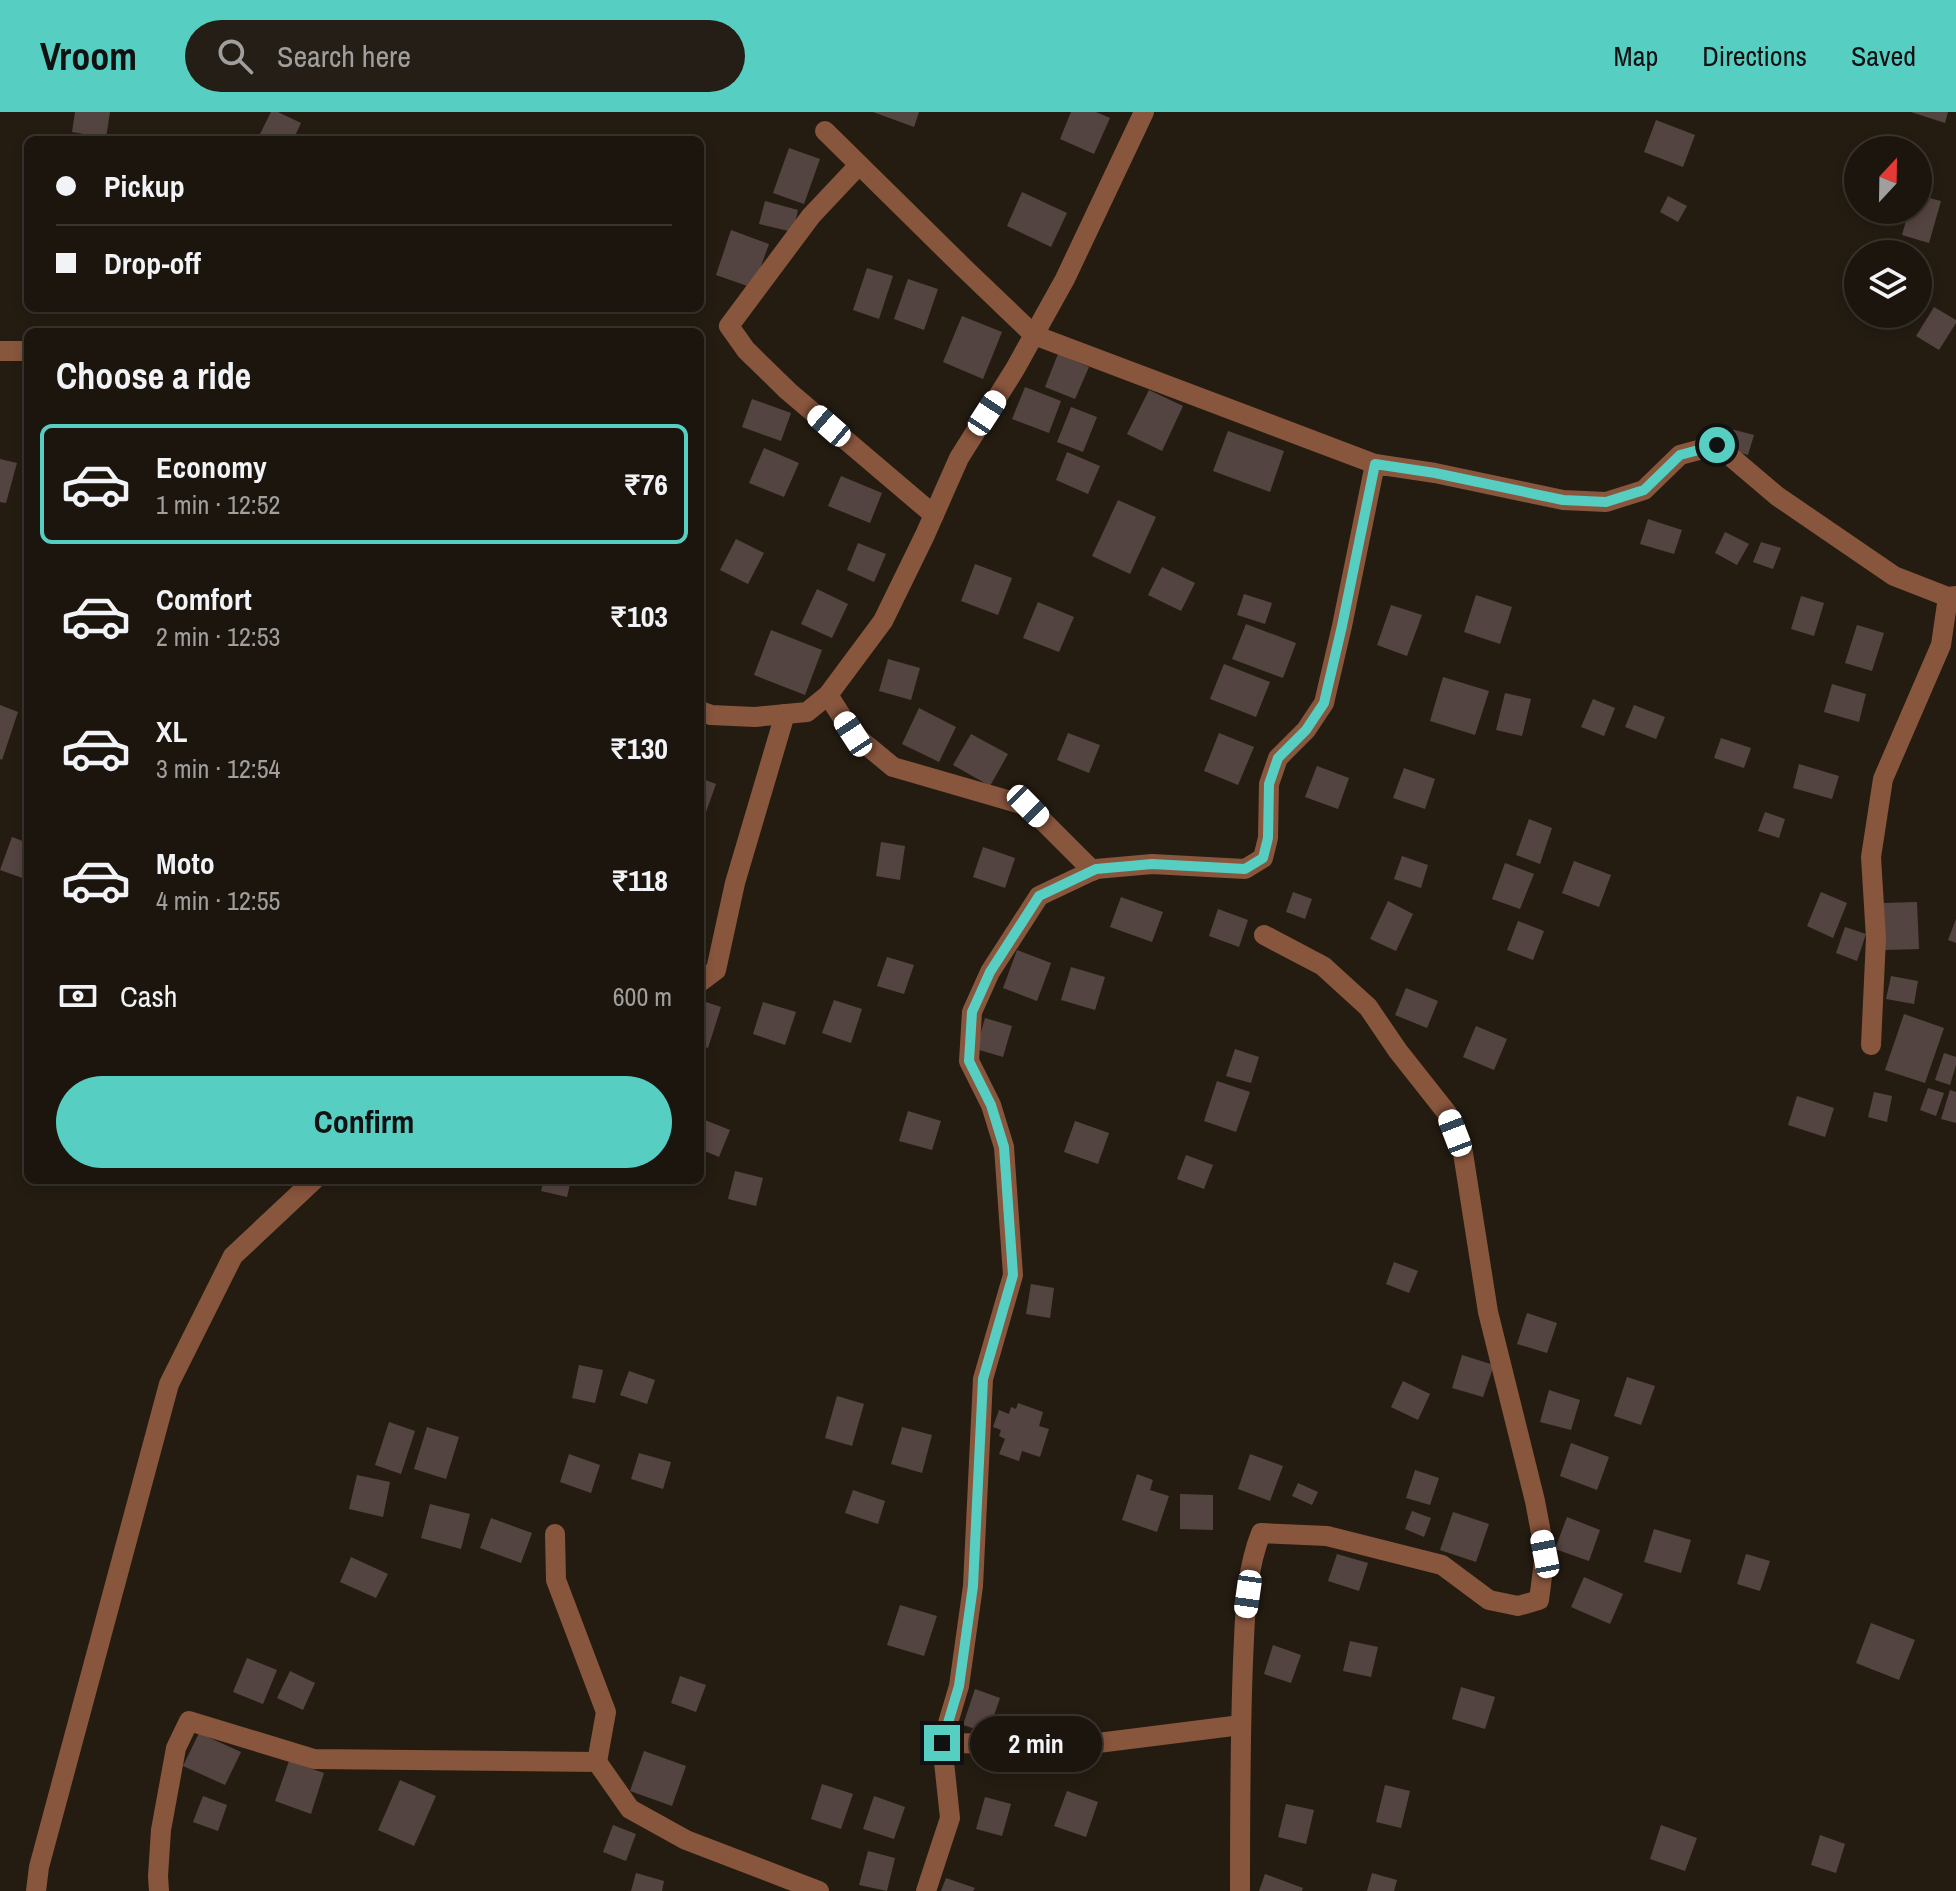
<!DOCTYPE html>
<html lang="en">
<head>
<meta charset="utf-8">
<style>
	:root { --surface:#1b150d; --page:#241e16; --text:#f1f3f6; --muted:#a09f9d; --line:#39342e; --accent:#57cec2 }
	body { margin:0; font-family:"Archivo Narrow",sans-serif; background:var(--page); color:var(--text); height:100vh; display:flex; flex-direction:column; font-size:30px; white-space:nowrap }
	* { box-sizing:border-box; margin:0 }
	p { font-size:26px; color:var(--muted) }
	.icon { flex:none; width:44px; height:44px; fill:none; stroke:currentColor; stroke-width:2; stroke-linecap:round; stroke-linejoin:round }
	.map { position:relative; flex:1; overflow:hidden }
	.panel { position:absolute; left:24px; top:216px; width:680px; height:856px; display:flex; flex-direction:column; background:var(--surface); border-radius:12px; box-shadow:0 4px 12px #0003,0 0 0 2px var(--line) }
	.panel>* { flex:none }
	.guide { position:absolute; left:24px; top:24px; width:680px; height:176px; border-radius:12px; box-shadow:0 4px 12px #0003,0 0 0 2px var(--line); display:grid; align-content:center; height:176px; padding:0 32px; background:var(--surface) }
	.needle { width:52px; rotate:22deg }
	.buttons { position:absolute; left:1844px; top:24px; display:grid; gap:16px }
	.buttons a { display:grid; place-items:center; width:88px; height:88px; border-radius:50%; background:var(--surface); box-shadow:0 4px 12px #0003,0 0 0 2px var(--line); font-size:40px }
	.end { position:absolute; width:36px; height:36px; margin:-18px; border:10px solid #57cec2; background:#111; box-shadow:0 0 0 4px #111 }
	.from { border-radius:50% }
	.bubble { position:absolute; height:56px; border-radius:28px; background:var(--surface); box-shadow:0 4px 12px #0003,0 0 0 2px var(--line); font-size:26px; font-weight:700; line-height:56px; text-align:center }
	.car { position:absolute; width:24px; height:48px; margin:-24px -12px; border-radius:10px; box-shadow:0 0 6px 2px #0007; background:linear-gradient(#fff 24%,#345 0 40%,#fff 0 76%,#345 0 86%,#fff 0) }
	.guide b { display:flex; align-items:center; gap:28px; height:76px; font-size:30px }
	.guide b+b { border-top:2px solid var(--line) }
	.guide i { width:20px; height:20px; background:var(--text) }
	ul { padding:0; list-style:none }
	li { display:flex; align-items:center; gap:24px; height:120px; margin:0 16px 12px; padding:0 16px; border:4px solid transparent; border-radius:12px }
	li div { flex:1 }
	li b { display:block; font-size:30px }
	li em { font-style:normal; font-weight:700 }
	li.active { border-color:var(--accent) }
	li>.icon { width:72px; height:72px; stroke-width:1.5 }
	h2 { padding:0 32px; font-size:36px; line-height:96px }
	.pay { display:flex; align-items:center; gap:20px; height:88px; padding:0 32px; font-size:30px }
	.pay p { margin-inline-start:auto }
	.action { display:flex; gap:16px; margin-top:auto; padding:16px 32px }
	.action a { flex:1; height:92px; border-radius:48px; background:var(--accent); color:#111; font-size:32px; font-weight:700; line-height:92px; text-align:center }
	header { display:flex; align-items:center; gap:48px; box-sizing:border-box; height:112px; padding:0 40px; background:var(--accent); color:#111 }
	header strong { font-size:38px }
	nav { display:flex; gap:44px; margin-inline-start:auto; font-size:28px }
	.search { width:560px; height:72px; background:var(--page); display:flex; align-items:center; gap:20px; box-sizing:border-box; padding:0 28px; border-radius:44px; color:var(--muted); font-size:30px }
	.map>svg:first-child { display:block }
	.building { fill:#544441 }
	.lines { fill:none; stroke-linecap:round; stroke-linejoin:round }
	.minor { stroke:#88553d; stroke-width:20 }
	.route { stroke:#57cec2; stroke-width:10 }
</style>
</head>
<body>
<header>
<strong>Vroom</strong>
<div class="search"><svg class="icon" aria-label="search" viewBox="0 0 24 24"><circle cx="10" cy="10" r="6"/><path d="M15 15l6 6"/></svg>Search here</div>
<nav><a>Map</a><a>Directions</a><a>Saved</a></nav>
</header>
<div class="map">
<svg width="1956" height="1779" viewBox="0 0 1956 1779">
	<rect width="100%" height="100%" fill="#241c11"/>
	<g class="building">
		<polygon points="75,0 110,0 106,26 72,20"/>
		<polygon points="271,0 278,0 301,11 293,28 263,28 258,26"/>
		<polygon points="873,0 919,0 914,15"/>
		<polygon points="1071,0 1096,0 1110,6 1094,42 1060,27"/>
		<polygon points="1911,0 1948,0 1945,11"/>
		<polygon points="1656,8 1695,23 1683,55 1644,40"/>
		<polygon points="789,36 820,47 804,92 773,81"/>
		<polygon points="1022,80 1067,101 1051,135 1007,114"/>
		<polygon points="1918,83 1941,89 1929,131 1902,123 1909,98 1918,98"/>
		<polygon points="1668,84 1687,94 1678,110 1660,100"/>
		<polygon points="765,89 798,98 793,120 759,112"/>
		<polygon points="731,118 769,132 753,176 716,163"/>
		<polygon points="867,156 893,164 879,207 853,198"/>
		<polygon points="908,167 938,177 924,218 894,207"/>
		<polygon points="1934,195 1956,208 1956,211 1939,238 1916,224"/>
		<polygon points="962,204 1002,220 983,267 943,250"/>
		<polygon points="1058,242 1089,255 1075,287 1045,275"/>
		<polygon points="1025,275 1061,289 1049,321 1012,307"/>
		<polygon points="1149,278 1183,294 1162,339 1127,322"/>
		<polygon points="752,287 791,301 781,329 742,315"/>
		<polygon points="1071,295 1097,305 1083,340 1057,330"/>
		<polygon points="1731,317 1754,323 1748,343 1725,336"/>
		<polygon points="1228,319 1284,339 1270,380 1213,359"/>
		<polygon points="764,336 799,351 784,385 749,371"/>
		<polygon points="1067,340 1100,354 1088,382 1056,368"/>
		<polygon points="0,347 17,351 6,391 0,390"/>
		<polygon points="841,364 882,381 870,411 828,394"/>
		<polygon points="1118,388 1156,405 1130,462 1092,444"/>
		<polygon points="1648,407 1682,418 1674,442 1640,432"/>
		<polygon points="1725,420 1749,432 1737,453 1715,441"/>
		<polygon points="736,427 764,441 748,472 720,458"/>
		<polygon points="1761,430 1781,436 1773,457 1753,450"/>
		<polygon points="858,431 886,442 874,470 847,458"/>
		<polygon points="975,452 1012,466 998,503 961,489"/>
		<polygon points="1162,455 1195,471 1181,499 1148,483"/>
		<polygon points="817,477 848,492 832,526 801,512"/>
		<polygon points="1244,482 1272,491 1265,512 1237,503"/>
		<polygon points="1476,483 1512,495 1500,532 1464,520"/>
		<polygon points="1801,484 1824,491 1814,524 1791,517"/>
		<polygon points="1038,490 1074,505 1059,540 1023,526"/>
		<polygon points="1391,493 1422,503 1407,544 1377,533"/>
		<polygon points="1246,512 1296,531 1283,566 1232,547"/>
		<polygon points="1857,513 1884,521 1872,559 1845,551"/>
		<polygon points="771,518 822,538 805,583 754,563"/>
		<polygon points="888,547 920,556 911,588 879,579"/>
		<polygon points="1224,552 1270,570 1256,605 1210,587"/>
		<polygon points="1443,565 1489,579 1475,623 1430,609"/>
		<polygon points="1832,572 1866,582 1859,610 1824,600"/>
		<polygon points="1505,581 1531,587 1522,624 1496,618"/>
		<polygon points="1593,587 1615,596 1604,624 1581,615"/>
		<polygon points="0,593 18,600 2,648 0,647"/>
		<polygon points="1634,593 1665,605 1656,627 1625,615"/>
		<polygon points="919,596 956,615 939,650 902,632"/>
		<polygon points="1068,621 1100,633 1089,661 1057,648"/>
		<polygon points="1219,621 1254,635 1238,673 1204,659"/>
		<polygon points="971,622 1008,642 990,674 953,653"/>
		<polygon points="1721,626 1751,636 1744,656 1714,646"/>
		<polygon points="1799,652 1839,664 1832,687 1793,676"/>
		<polygon points="1317,654 1349,666 1338,697 1305,685"/>
		<polygon points="1404,656 1435,667 1425,697 1393,686"/>
		<polygon points="700,666 716,672 706,700 700,698"/>
		<polygon points="1765,700 1785,707 1779,726 1758,719"/>
		<polygon points="1529,707 1552,716 1540,752 1516,743"/>
		<polygon points="12,725 28,731 28,768 0,758"/>
		<polygon points="881,730 905,734 900,768 876,764"/>
		<polygon points="983,735 1015,746 1005,776 973,765"/>
		<polygon points="1402,744 1428,753 1421,776 1394,767"/>
		<polygon points="1574,749 1611,763 1599,795 1562,781"/>
		<polygon points="1505,751 1534,762 1520,797 1492,787"/>
		<polygon points="1293,780 1312,787 1305,807 1286,800"/>
		<polygon points="1821,780 1847,791 1833,826 1807,814"/>
		<polygon points="1121,785 1163,800 1152,830 1110,815"/>
		<polygon points="1388,789 1413,802 1396,839 1370,827"/>
		<polygon points="1917,790 1919,837 1885,838 1882,791"/>
		<polygon points="1218,797 1248,808 1239,835 1209,824"/>
		<polygon points="1956,807 1956,831 1948,828"/>
		<polygon points="1518,809 1544,819 1533,848 1507,838"/>
		<polygon points="1845,815 1866,822 1857,849 1836,841"/>
		<polygon points="1017,838 1051,851 1037,889 1003,876"/>
		<polygon points="887,845 914,853 904,882 877,874"/>
		<polygon points="1071,855 1105,865 1095,898 1061,888"/>
		<polygon points="1891,864 1918,869 1914,892 1886,887"/>
		<polygon points="1406,876 1438,889 1427,916 1395,903"/>
		<polygon points="700,888 721,895 708,936 700,933"/>
		<polygon points="834,888 862,897 851,931 822,921"/>
		<polygon points="763,890 796,900 785,933 753,922"/>
		<polygon points="1904,902 1944,916 1925,971 1885,958"/>
		<polygon points="985,906 1012,914 1003,945 976,937"/>
		<polygon points="1476,914 1507,927 1494,958 1463,945"/>
		<polygon points="1235,937 1259,945 1251,971 1226,964"/>
		<polygon points="1944,941 1956,945 1956,953 1950,973 1935,968"/>
		<polygon points="1217,969 1250,980 1236,1020 1204,1009"/>
		<polygon points="1928,976 1944,981 1936,1004 1920,998"/>
		<polygon points="1950,978 1956,980 1956,1011 1941,1007"/>
		<polygon points="1874,980 1892,984 1887,1010 1868,1005"/>
		<polygon points="1797,984 1834,996 1825,1025 1788,1013"/>
		<polygon points="908,999 941,1009 932,1038 899,1029"/>
		<polygon points="700,1006 730,1018 719,1045 700,1037"/>
		<polygon points="1075,1009 1109,1021 1098,1052 1064,1040"/>
		<polygon points="1186,1043 1213,1053 1204,1077 1177,1067"/>
		<polygon points="735,1059 763,1066 756,1094 728,1087"/>
		<polygon points="544,1068 571,1068 567,1085 541,1079"/>
		<polygon points="1394,1150 1418,1159 1409,1181 1386,1172"/>
		<polygon points="1031,1172 1054,1176 1050,1206 1026,1202"/>
		<polygon points="1527,1201 1557,1211 1547,1241 1517,1232"/>
		<polygon points="1462,1243 1494,1253 1483,1285 1452,1276"/>
		<polygon points="579,1253 603,1258 595,1291 572,1286"/>
		<polygon points="629,1259 655,1268 647,1292 620,1283"/>
		<polygon points="1627,1265 1655,1274 1641,1313 1614,1304"/>
		<polygon points="1403,1269 1430,1282 1418,1308 1391,1295"/>
		<polygon points="1549,1278 1580,1288 1571,1318 1540,1310"/>
		<polygon points="837,1284 864,1292 852,1334 825,1326"/>
		<polygon points="1018,1291 1043,1300 1039,1314 1049,1317 1040,1345 1022,1339 1019,1349 999,1342 1005,1327 999,1324 1001,1318 993,1315 999,1298 1009,1302 1011,1295 1016,1297"/>
		<polygon points="389,1310 415,1319 401,1362 375,1353"/>
		<polygon points="427,1315 459,1325 446,1367 414,1357"/>
		<polygon points="902,1315 932,1323 922,1361 891,1352"/>
		<polygon points="1571,1331 1609,1345 1597,1378 1560,1364"/>
		<polygon points="639,1341 671,1350 663,1377 631,1367"/>
		<polygon points="569,1342 600,1353 591,1381 560,1370"/>
		<polygon points="1250,1342 1283,1354 1270,1389 1238,1377"/>
		<polygon points="1415,1358 1439,1366 1430,1393 1406,1386"/>
		<polygon points="1137,1362 1153,1368 1150,1378 1169,1384 1157,1420 1122,1408"/>
		<polygon points="357,1363 390,1370 383,1405 349,1397"/>
		<polygon points="1298,1371 1318,1380 1312,1393 1292,1384"/>
		<polygon points="853,1378 885,1389 878,1412 845,1401"/>
		<polygon points="1180,1382 1213,1383 1213,1418 1180,1417"/>
		<polygon points="430,1392 470,1402 461,1437 421,1426"/>
		<polygon points="1412,1399 1431,1406 1424,1425 1405,1417"/>
		<polygon points="1453,1400 1489,1412 1476,1450 1440,1438"/>
		<polygon points="1567,1405 1600,1418 1589,1449 1555,1437"/>
		<polygon points="491,1406 532,1421 521,1451 480,1436"/>
		<polygon points="1654,1417 1691,1428 1681,1461 1644,1450"/>
		<polygon points="1337,1442 1368,1451 1359,1479 1328,1469"/>
		<polygon points="1746,1442 1770,1449 1760,1479 1737,1472"/>
		<polygon points="351,1445 388,1462 376,1486 340,1470"/>
		<polygon points="1584,1465 1623,1482 1610,1512 1571,1495"/>
		<polygon points="900,1493 937,1504 924,1544 887,1533"/>
		<polygon points="1871,1511 1915,1528 1899,1568 1856,1551"/>
		<polygon points="1350,1529 1378,1535 1371,1565 1343,1559"/>
		<polygon points="1273,1533 1301,1543 1291,1571 1264,1562"/>
		<polygon points="247,1546 277,1558 263,1592 233,1580"/>
		<polygon points="290,1559 315,1571 303,1598 277,1586"/>
		<polygon points="680,1564 706,1573 696,1600 671,1591"/>
		<polygon points="1461,1575 1495,1585 1485,1617 1452,1607"/>
		<polygon points="975,1577 1000,1586 988,1621 963,1613"/>
		<polygon points="199,1621 241,1640 225,1673 183,1654"/>
		<polygon points="644,1639 686,1654 672,1694 630,1679"/>
		<polygon points="289,1649 324,1661 311,1702 275,1689"/>
		<polygon points="400,1668 436,1684 414,1734 378,1718"/>
		<polygon points="822,1672 853,1682 841,1717 811,1707"/>
		<polygon points="1385,1673 1410,1679 1401,1716 1376,1710"/>
		<polygon points="1067,1679 1098,1690 1086,1725 1054,1714"/>
		<polygon points="203,1684 227,1693 218,1719 193,1710"/>
		<polygon points="874,1684 905,1695 894,1727 863,1717"/>
		<polygon points="985,1685 1011,1692 1002,1724 976,1717"/>
		<polygon points="1286,1692 1314,1698 1306,1732 1278,1725"/>
		<polygon points="613,1713 636,1722 626,1749 603,1740"/>
		<polygon points="1661,1713 1697,1726 1685,1759 1650,1747"/>
		<polygon points="1820,1723 1845,1732 1836,1761 1811,1753"/>
		<polygon points="868,1739 895,1746 887,1779 859,1773"/>
		<polygon points="636,1761 664,1769 662,1779 631,1779"/>
		<polygon points="1372,1761 1397,1768 1394,1779 1367,1779"/>
		<polygon points="1265,1762 1303,1776 1302,1779 1259,1779"/>
		<polygon points="946,1766 975,1776 973,1779 941,1779"/>
	</g>
	<g class="lines">
		<g class="minor">
			<polyline points="825,19 964,156 1034,223 1375,352"/>
			<polyline points="859,53 811,104 729,214 746,238 788,279 934,403"/>
			<polyline points="0,239 28,239"/>
			<polyline points="700,599 711,603 755,605 807,600 828,583"/>
			<polyline points="1093,759 1028,694 893,655 853,622 828,583 883,509 925,423 959,346 1015,257 1065,167 1144,0"/>
			<polyline points="700,870 716,858 735,771 785,602"/>
			<polyline points="1871,933 1876,826 1871,745 1883,667 1941,533 1948,485"/>
			<polyline points="555,1422 556,1468 606,1600 597,1650"/>
			<polyline points="942,1631 1082,1633 1241,1613"/>
			<polyline points="36,1779 39,1755 169,1272 233,1144 314,1068"/>
			<polyline points="159,1779 158,1764 161,1718 176,1636 189,1609 314,1647 597,1650 630,1697 686,1728 819,1779"/>
			<polyline points="926,1779 950,1706 942,1631 959,1574 973,1474 983,1267 1013,1163 1004,1035 991,993 969,949 972,900 990,860 1039,784 1096,757 1152,752 1245,757 1263,746 1268,726 1269,672 1278,646 1306,618 1324,591 1342,514 1375,352 1435,361 1563,388 1606,390 1644,378 1680,343 1717,333 1777,384 1894,464 1948,485 1956,484"/>
			<path d="M1240,1779C1240,1702 1240,1626 1243,1550C1245,1507 1245,1461 1261,1421L1327,1424L1442,1453L1489,1488L1518,1494L1539,1488L1545,1442L1535,1389L1488,1200L1463,1041L1447,1001L1398,939L1368,895L1323,854L1264,823"/>
		</g>
	</g>
	<g class="lines">
		<polyline class="route" points="942,1631 959,1574 973,1474 983,1267 1013,1163 1004,1035 991,993 969,949 972,900 990,860 1039,784 1096,757 1152,752 1245,757 1263,746 1268,726 1269,672 1278,646 1306,618 1324,591 1342,514 1375,352 1435,361 1563,388 1606,390 1644,378 1680,343 1717,333"/>
	</g>
</svg>
<div class="buttons">
<a><svg class="needle" viewBox="-14 -14 28 28"><path d="M0-13l5 13h-10z" fill="#e53935"/><path d="M0 13l5-13h-10z" fill="#a09f9d"/></svg></a>
<a><svg class="icon" aria-label="layers" viewBox="0 0 24 24"><path d="M12 4l9 5-9 5-9-5zM3 14l9 5 9-5"/></svg></a>
</div>
<i class="end from" style="left:1717px;top:333px"></i>
<i class="end" style="left:942px;top:1631px"></i>
<div class="bubble" style="left:970px;top:1604px;width:132px">2 min</div>
<i class="car" style="left:987px;top:301px;rotate:33deg"></i>
<i class="car" style="left:829px;top:314px;rotate:311deg"></i>
<i class="car" style="left:853px;top:622px;rotate:327deg"></i>
<i class="car" style="left:1028px;top:694px;rotate:135deg"></i>
<i class="car" style="left:1455px;top:1021px;rotate:339deg"></i>
<i class="car" style="left:1545px;top:1442px;rotate:349deg"></i>
<i class="car" style="left:1248px;top:1482px;rotate:188deg"></i>
<div class="guide">
<b><i class="from"></i>Pickup</b>
<b><i></i>Drop-off</b>
</div>
<section class="panel">
<h2>Choose a ride</h2>
<ul>
<li class="active"><svg class="icon" aria-label="car" viewBox="0 0 24 24"><path d="M5 17H2v-5l4-1 3-4h7l3 4 3 1v5h-3M9 17h6M6 11h13"/><circle cx="7" cy="17" r="2"/><circle cx="17" cy="17" r="2"/></svg><div><b>Economy</b><p>1 min · 12:52</p></div><em>₹76</em></li>
<li><svg class="icon" aria-label="car" viewBox="0 0 24 24"><path d="M5 17H2v-5l4-1 3-4h7l3 4 3 1v5h-3M9 17h6M6 11h13"/><circle cx="7" cy="17" r="2"/><circle cx="17" cy="17" r="2"/></svg><div><b>Comfort</b><p>2 min · 12:53</p></div><em>₹103</em></li>
<li><svg class="icon" aria-label="car" viewBox="0 0 24 24"><path d="M5 17H2v-5l4-1 3-4h7l3 4 3 1v5h-3M9 17h6M6 11h13"/><circle cx="7" cy="17" r="2"/><circle cx="17" cy="17" r="2"/></svg><div><b>XL</b><p>3 min · 12:54</p></div><em>₹130</em></li>
<li><svg class="icon" aria-label="car" viewBox="0 0 24 24"><path d="M5 17H2v-5l4-1 3-4h7l3 4 3 1v5h-3M9 17h6M6 11h13"/><circle cx="7" cy="17" r="2"/><circle cx="17" cy="17" r="2"/></svg><div><b>Moto</b><p>4 min · 12:55</p></div><em>₹118</em></li>
</ul>
<div class="pay"><svg class="icon" aria-label="cash" viewBox="0 0 24 24"><path d="M3 7h18v10H3z"/><circle cx="12" cy="12" r="2"/></svg>Cash<p>600 m</p></div>
<div class="action"><a>Confirm</a></div>
</section>
</div>
</body>
</html>
